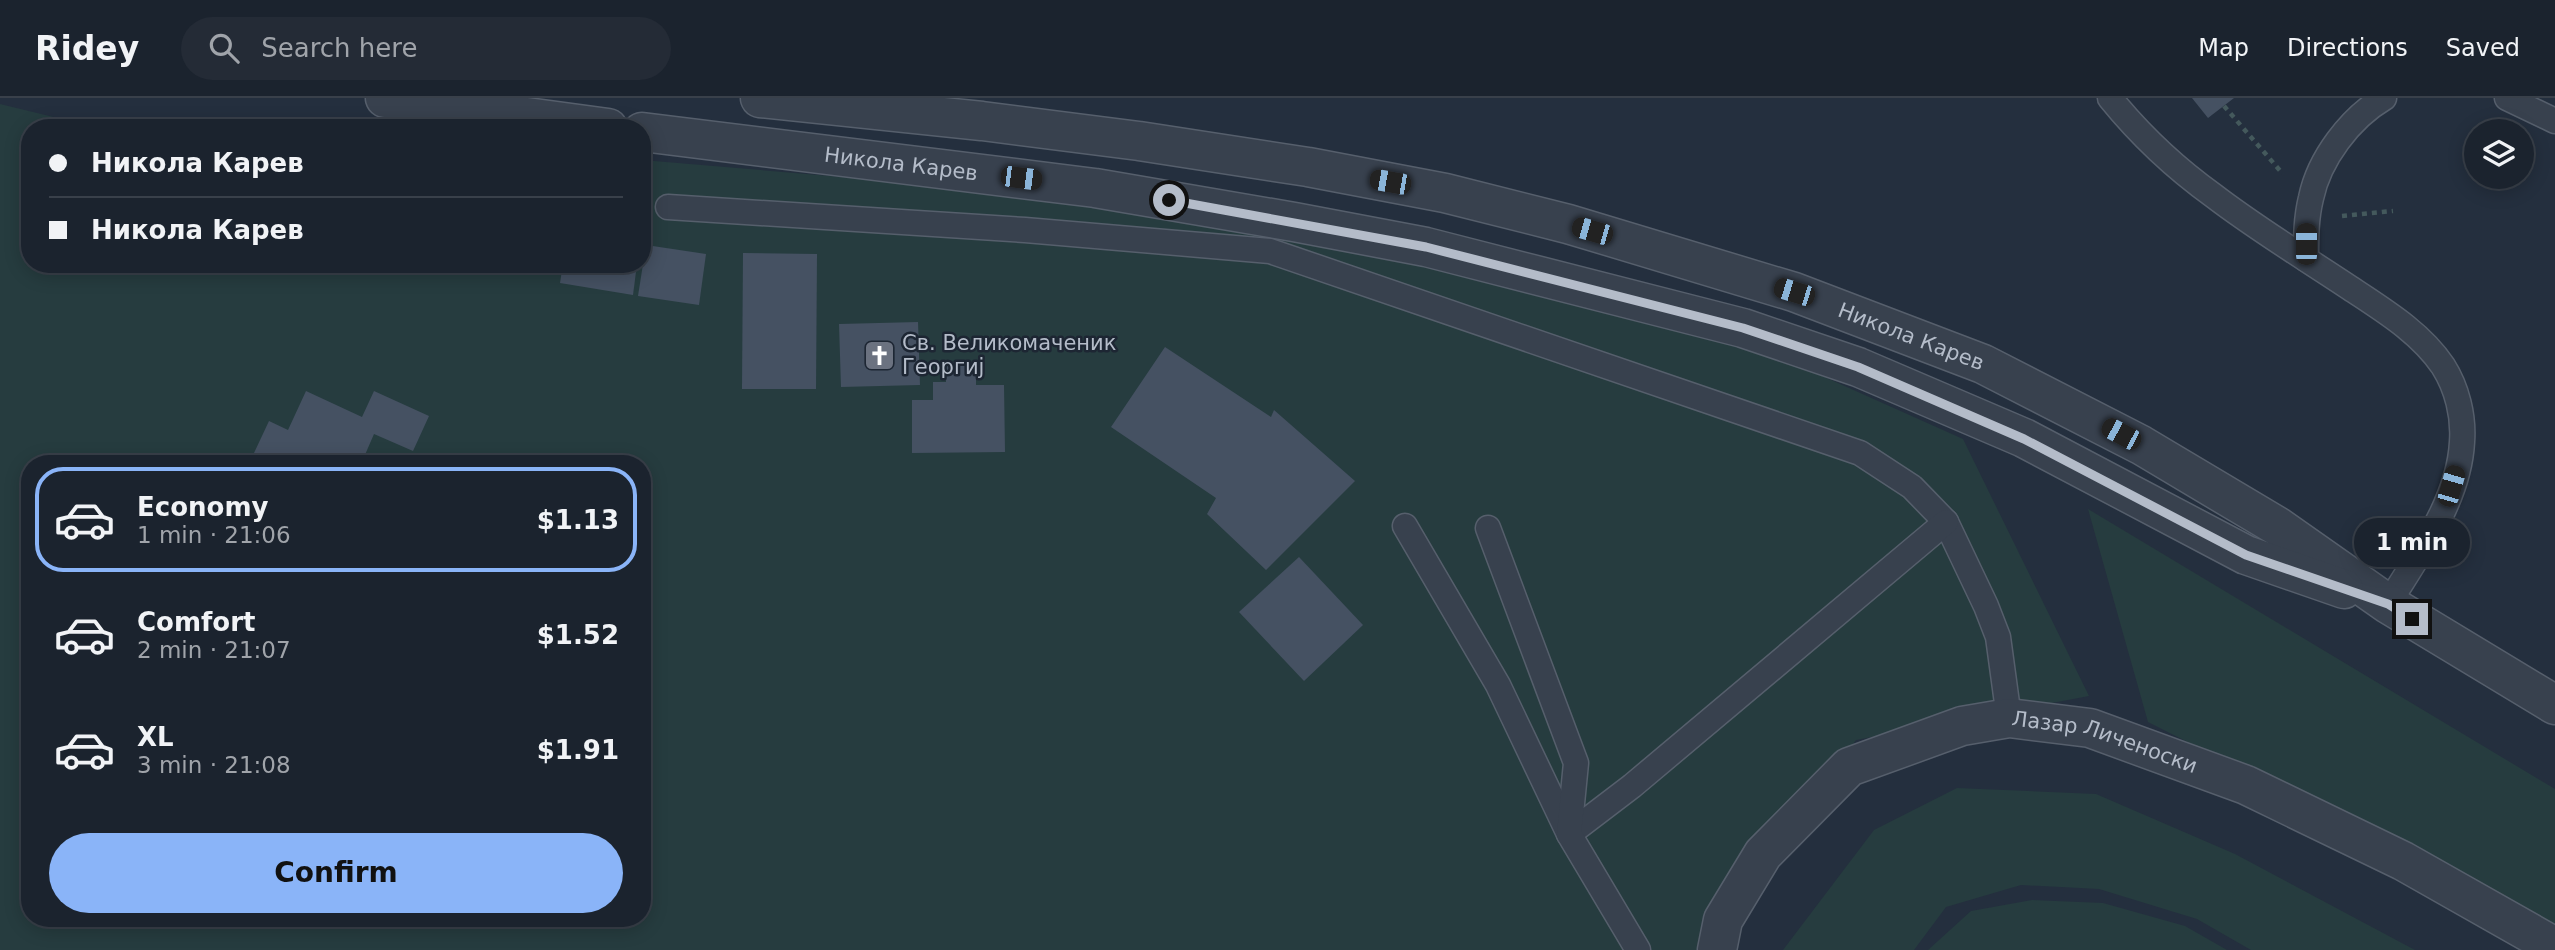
<!DOCTYPE html>
<html lang="en">
<head>
<meta charset="utf-8">
<style>
	:root { --surface:#1b232e; --page:#242b36; --text:#f1f3f6; --muted:#a0a4aa; --line:#39404a; --accent:#8ab4f8 }
	body { margin:0; font-family:"DejaVu Sans",sans-serif; background:var(--page); color:var(--text); height:100vh; display:flex; flex-direction:column; font-size:26px; white-space:nowrap }
	* { box-sizing:border-box; margin:0 }
	p { font-size:23px; color:var(--muted) }
	.icon { flex:none; width:38px; height:38px; fill:none; stroke:currentColor; stroke-width:2; stroke-linecap:round; stroke-linejoin:round }
	.map { position:relative; flex:1; overflow:hidden }
	.side { position:absolute; left:21px; top:357px; width:630px; height:472px; display:flex; flex-direction:column; background:var(--surface); border-radius:28px; box-shadow:0 4px 18px #0003,0 0 0 2px var(--line) }
	.side>* { flex:none }
	.top-card { position:absolute; left:21px; top:21px; width:630px; height:154px; border-radius:28px; box-shadow:0 4px 18px #0003,0 0 0 2px var(--line); display:grid; align-content:center; height:154px; padding:0 28px; background:var(--surface) }
	.controls { position:absolute; left:2464px; top:21px; display:grid; gap:14px }
	.controls a { display:grid; place-items:center; width:70px; height:70px; border-radius:50%; background:var(--surface); box-shadow:0 4px 18px #0003,0 0 0 2px var(--line); font-size:35px }
	.end { position:absolute; width:32px; height:32px; margin:-16px; border:9px solid #b4bcc9; background:#111; box-shadow:0 0 0 4px #111 }
	.from { border-radius:50% }
	.bubble { position:absolute; height:49px; border-radius:24px; background:var(--surface); box-shadow:0 4px 18px #0003,0 0 0 2px var(--line); font-size:23px; font-weight:600; line-height:49px; text-align:center }
	.car { position:absolute; width:21px; height:42px; margin:-21px -10px; border-radius:9px; box-shadow:0 0 5px 2px #0007; background:linear-gradient(#222 24%,#8ab4d8 0 40%,#222 0 76%,#8ab4d8 0 86%,#222 0) }
	.top-card b { display:flex; align-items:center; gap:24px; height:66px; font-size:26px }
	.top-card b+b { border-top:2px solid var(--line) }
	.top-card i { width:18px; height:18px; background:var(--text) }
	ul { padding:12px 0 0; list-style:none }
	li { display:flex; align-items:center; gap:21px; height:105px; margin:0 14px 10px; padding:0 14px; border:4px solid transparent; border-radius:28px }
	li div { flex:1 }
	li b { display:block; font-size:26px }
	li em { font-style:normal; font-weight:600 }
	li.on { border-color:var(--accent) }
	li>.icon { width:63px; height:63px; stroke-width:1.5 }
	.primary-button { display:flex; gap:14px; margin-top:auto; padding:14px 28px }
	.primary-button a { flex:1; height:80px; border-radius:42px; background:var(--accent); color:#111; font-size:28px; font-weight:600; line-height:80px; text-align:center }
	header { display:flex; align-items:center; gap:42px; box-sizing:border-box; height:98px; padding:0 35px; background:var(--surface); border-bottom:2px solid var(--line) }
	header strong { font-size:33px }
	nav { display:flex; gap:38px; margin-inline-start:auto; font-size:24px }
	.search { width:490px; height:63px; background:var(--page); display:flex; align-items:center; gap:18px; box-sizing:border-box; padding:0 24px; border-radius:38px; color:var(--muted); font-size:26px }
	.map>svg:first-child { display:block }
	.green { fill:#263c3f; fill-rule:evenodd }
	.building { fill:#455162 }
	.lines { fill:none; stroke-linecap:round; stroke-linejoin:round }
	.service-casing { stroke:#565f6c; stroke-width:27 }
	.tertiary-casing { stroke:#565f6c; stroke-width:41 }
	.path { stroke:#44595c; stroke-width:4.5; stroke-dasharray:5 5; stroke-linecap:butt }
	.service { stroke:#38414e; stroke-width:24 }
	.tertiary { stroke:#38414e; stroke-width:38 }
	.route { stroke:#b4bcc9; stroke-width:9 }
	.labels { text-anchor:middle; stroke-width:5; stroke-linejoin:round; paint-order:stroke }
	.street-label { font-size:21px; fill:#b4bcc9; stroke:#1d2633 }
	.poi-label { font-size:21px; fill:#b4bcc9; stroke:#1d2633; text-anchor:start }
</style>
</head>
<body>
<header>
<strong>Ridey</strong>
<div class="search"><svg class="icon" aria-label="search" viewBox="0 0 24 24"><circle cx="10" cy="10" r="6"/><path d="M15 15l6 6"/></svg>Search here</div>
<nav><a>Map</a><a>Directions</a><a>Saved</a></nav>
</header>
<div class="map">
<svg width="2555" height="852" viewBox="0 0 2555 852">
	<rect width="100%" height="100%" fill="#242f3e"/>
	<g class="green">
		<path d="M0,6L74,24L142,30H30V166H642V62L1090,100L1477,175L1775,257L1963,341L2089,598L1856,642L1707,844L1698,852H0ZM30,366H642V821H30Z"/>
		<polygon points="2088,411 2555,691 2555,829 2148,624"/>
		<polygon points="1957,690 2096,696 2235,756 2415,852 2251,852 2197,821 2099,791 2021,787 1946,809 1914,852 1783,852 1874,732"/>
		<polygon points="2032,802 2103,805 2185,828 2227,852 1928,852 1971,813"/>
	</g>
	<g class="building">
		<polygon points="2192,0 2234,0 2208,20"/>
		<polygon points="646,147 706,156 699,207 638,198"/>
		<polygon points="743,155 817,156 816,291 742,291"/>
		<polygon points="563,166 637,166 633,197 560,185"/>
		<polygon points="918,224 920,287 841,289 839,226"/>
		<polygon points="1165,249 1271,319 1274,312 1355,383 1266,472 1207,416 1216,400 1111,329"/>
		<polygon points="945,264 976,264 976,287 1004,287 1005,354 912,355 912,302 933,302 933,284 946,284"/>
		<polygon points="306,293 362,319 374,293 429,318 413,353 374,336 361,366 278,366 254,355 269,323 288,332"/>
		<polygon points="1299,459 1363,527 1304,583 1239,514"/>
	</g>
	<g class="lines">
		<defs>
			<g id="service">
				<path d="M2110,0C2140,37 2175,70 2214,98C2257,131 2305,160 2350,190C2383,212 2420,234 2443,268C2457,290 2464,318 2462,344C2459,403 2418,457 2388,506"/>
				<polyline points="2507,0 2555,23"/>
				<polyline points="668,109 1025,132 1270,153 1860,355 1912,389 1946,424 1986,508 1998,539 2009,620"/>
				<path d="M2306,161C2306,140 2306,120 2311,100C2319,61 2350,20 2384,0"/>
				<polyline points="1405,428 1498,587 1569,736 1632,688 1946,424"/>
				<polyline points="1488,430 1576,665 1569,736 1638,852"/>
			</g>
			<g id="tertiary">
				<polyline points="385,0 608,30"/>
				<path id="s1" d="M760,0L982,23L1139,43L1308,69L1445,95L1568,126L1794,194L1983,266L2141,347L2277,428L2388,506L2555,607"/>
				<path id="s2" d="M642,34L1095,90L1294,124L1426,149L1743,230L1858,269L2024,340L2246,457L2344,491"/>
				<path id="s3" d="M1717,852L1723,822L1763,756L1849,669L1962,628L2009,620L2090,630L2246,687L2403,763L2555,849"/>
			</g>
		</defs>
		<use href="#service" class="service-casing"/>
		<use href="#tertiary" class="tertiary-casing"/>
		<g class="path">
			<polyline points="2224,8 2283,76"/>
			<polyline points="2342,118 2393,113"/>
		</g>
		<use href="#service" class="service"/>
		<use href="#tertiary" class="tertiary"/>
	</g>
	<g class="lines">
		<polyline class="route" points="1169,102 1426,149 1743,230 1858,269 2024,341 2246,457 2388,506 2412,521"/>
	</g>
	<defs>
		<symbol id="church-square" viewBox="-11 -11 22 22"><rect x="-9" y="-9" width="18" height="18" rx="4" fill="#6b7280" stroke="#1d2633"/><path d="M-1.2-6h2.4v3.5h3.3v2.4h-3.3V6h-2.4V-.1h-3.3v-2.4h3.3Z" fill="#fff"/></symbol>
	</defs>
	<g fill-rule="evenodd">
		<use href="#church-square" x="862" y="240" width="35" height="35"/>
	</g>
	<g class="labels">
		<g class="street-label">
			<text dy="7" stroke="none"><textPath href="#s2" startOffset="261">Никола Карев</textPath></text>
			<text dy="7" stroke="none"><textPath href="#s1" startOffset="1180">Никола Карев</textPath></text>
			<text dy="7" stroke="none"><textPath href="#s3" startOffset="497">Лазар Личеноски</textPath></text>
		</g>
		<g class="poi-label">
			<text x="902" y="252">Св. Великомаченик<tspan x="902" dy="24">Георгиј</tspan></text>
		</g>
	</g>
</svg>
<div class="controls">
<a><svg class="icon" aria-label="layers" viewBox="0 0 24 24"><path d="M12 4l9 5-9 5-9-5zM3 14l9 5 9-5"/></svg></a>
</div>
<i class="end from" style="left:1169px;top:102px"></i>
<i class="end" style="left:2412px;top:521px"></i>
<div class="bubble" style="left:2354px;top:420px;width:116px">1 min</div>
<i class="car" style="left:1021px;top:80px;rotate:97deg"></i>
<i class="car" style="left:1390px;top:84px;rotate:280deg"></i>
<i class="car" style="left:1592px;top:133px;rotate:286deg"></i>
<i class="car" style="left:2306px;top:146px;rotate:0deg"></i>
<i class="car" style="left:1794px;top:194px;rotate:287deg"></i>
<i class="car" style="left:2121px;top:336px;rotate:298deg"></i>
<i class="car" style="left:2451px;top:388px;rotate:16deg"></i>
<div class="top-card">
<b><i class="from"></i>Никола Карев</b>
<b><i></i>Никола Карев</b>
</div>
<section class="side">
<ul>
<li class="on"><svg class="icon" aria-label="car" viewBox="0 0 24 24"><path d="M5 17H2v-5l4-1 3-4h7l3 4 3 1v5h-3M9 17h6M6 11h13"/><circle cx="7" cy="17" r="2"/><circle cx="17" cy="17" r="2"/></svg><div><b>Economy</b><p>1 min · 21:06</p></div><em>$1.13</em></li>
<li><svg class="icon" aria-label="car" viewBox="0 0 24 24"><path d="M5 17H2v-5l4-1 3-4h7l3 4 3 1v5h-3M9 17h6M6 11h13"/><circle cx="7" cy="17" r="2"/><circle cx="17" cy="17" r="2"/></svg><div><b>Comfort</b><p>2 min · 21:07</p></div><em>$1.52</em></li>
<li><svg class="icon" aria-label="car" viewBox="0 0 24 24"><path d="M5 17H2v-5l4-1 3-4h7l3 4 3 1v5h-3M9 17h6M6 11h13"/><circle cx="7" cy="17" r="2"/><circle cx="17" cy="17" r="2"/></svg><div><b>XL</b><p>3 min · 21:08</p></div><em>$1.91</em></li>
</ul>
<div class="primary-button"><a>Confirm</a></div>
</section>
</div>
</body>
</html>
